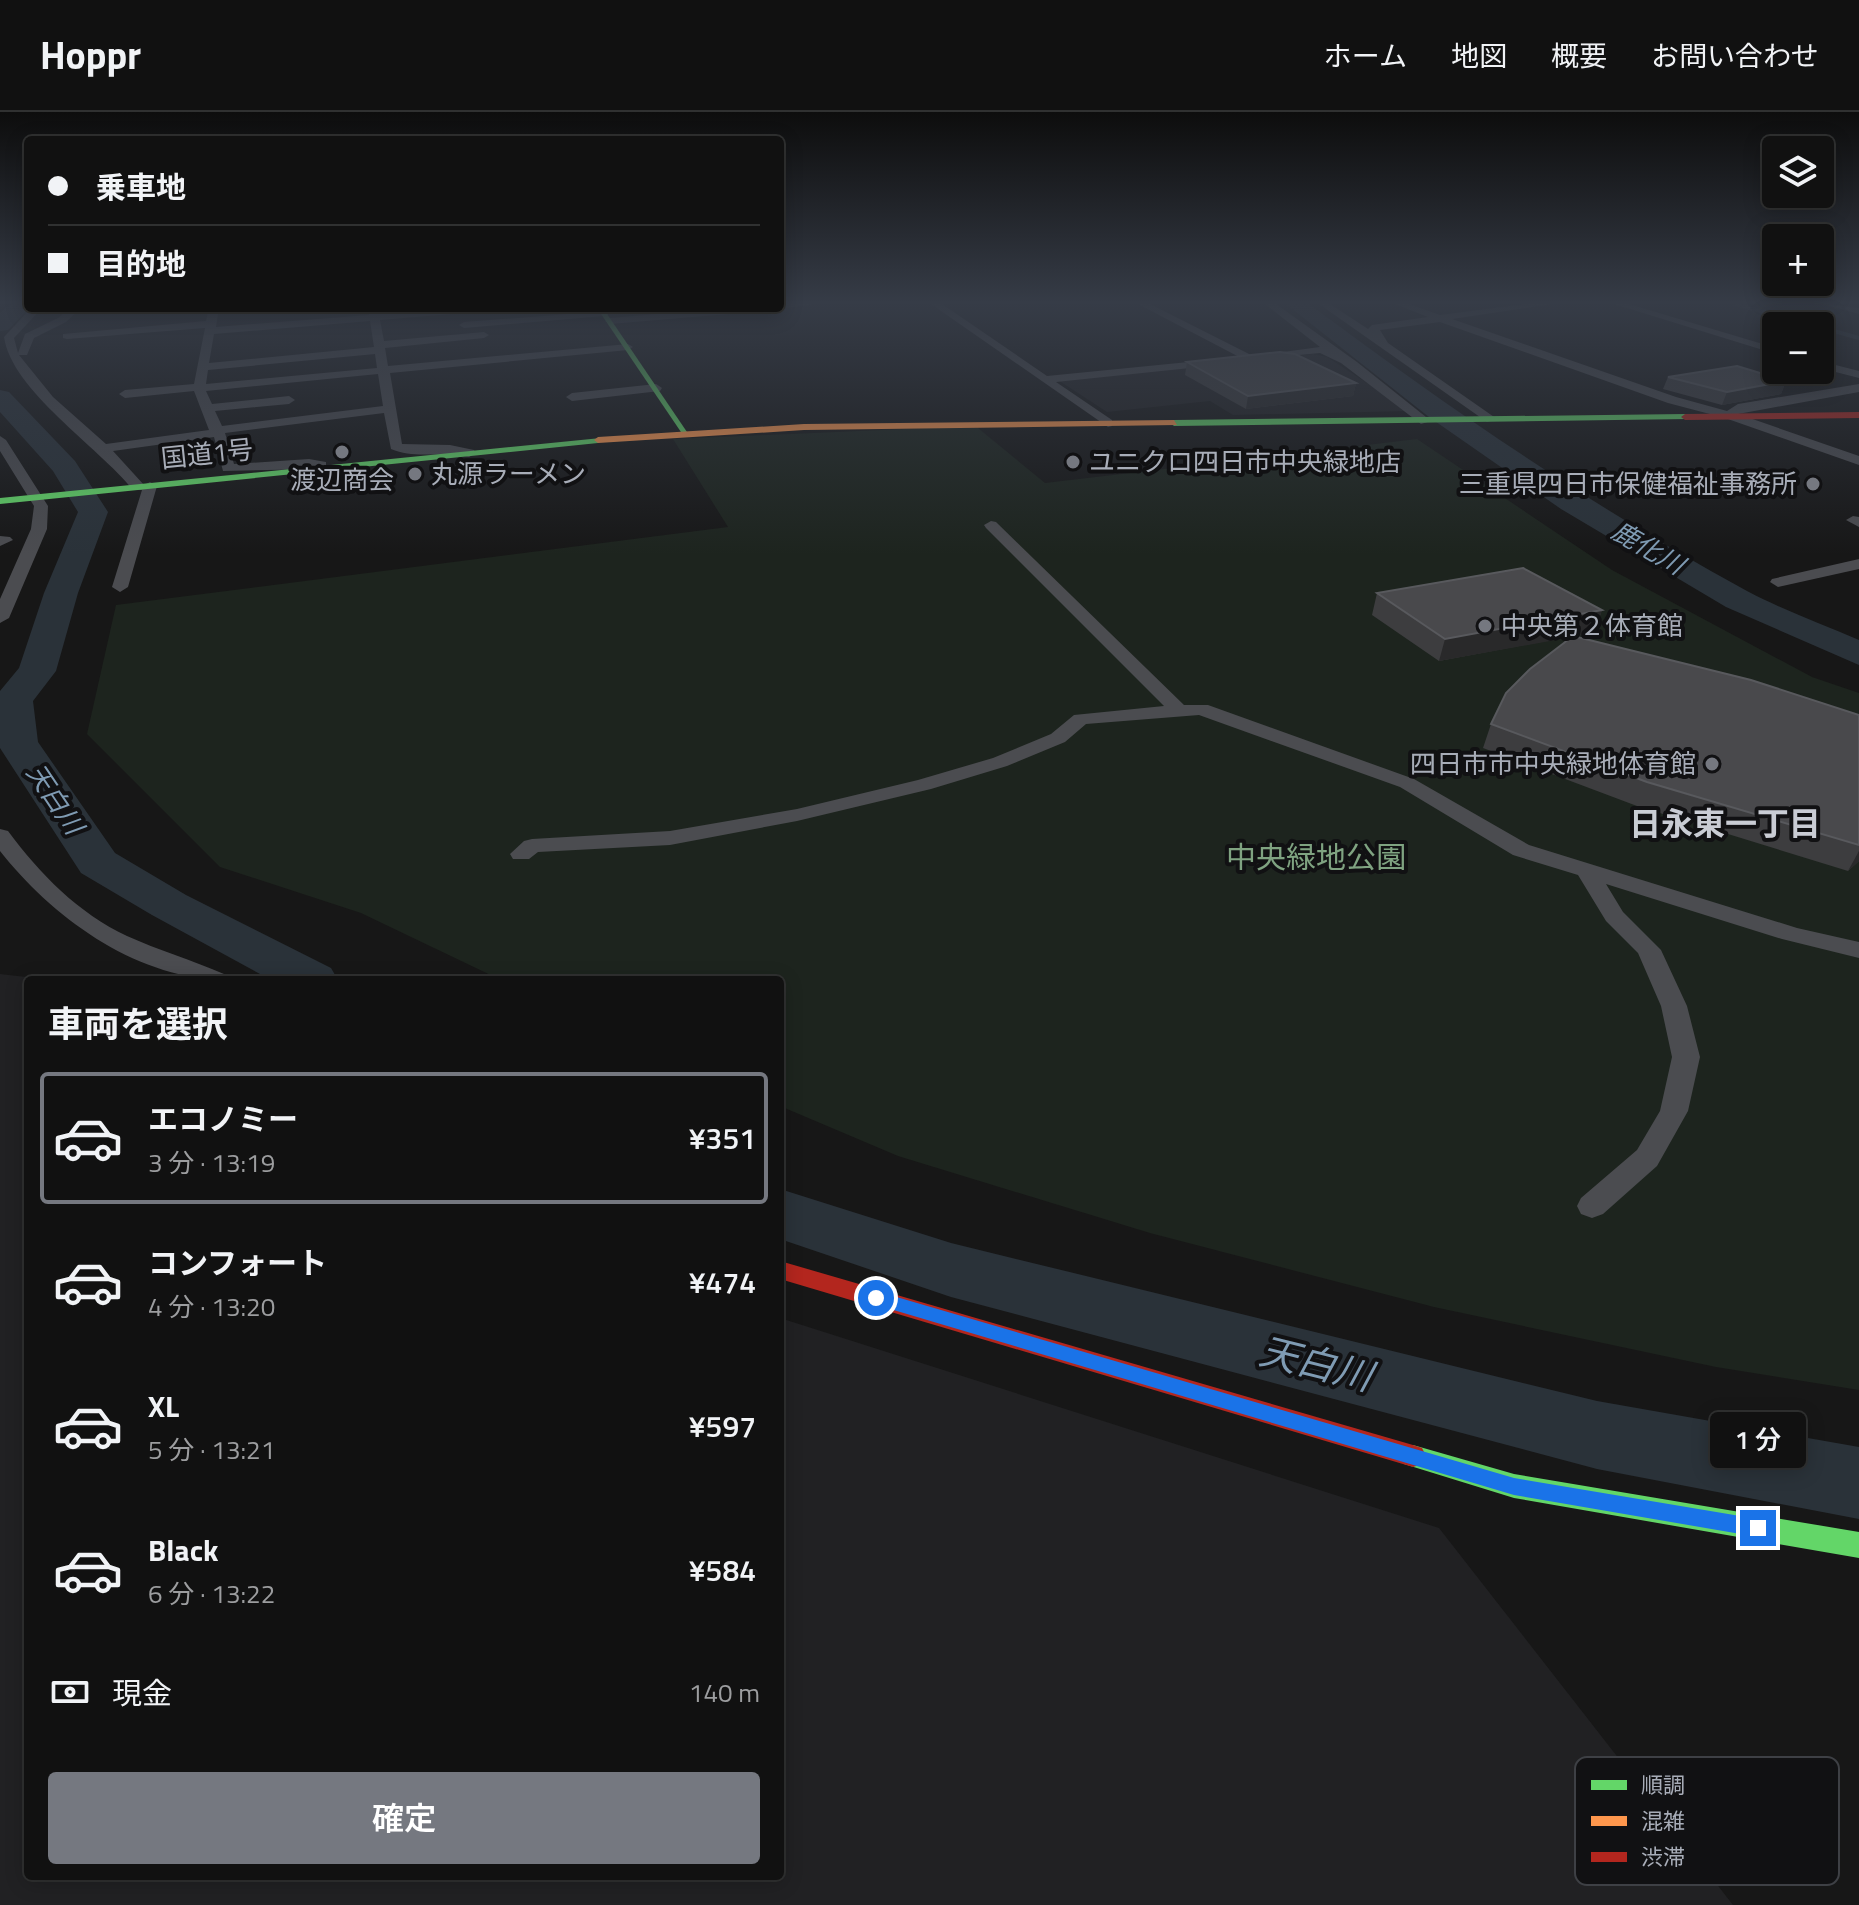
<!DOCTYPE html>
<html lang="ja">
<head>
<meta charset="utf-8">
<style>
	:root { --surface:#111; --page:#1e1f1f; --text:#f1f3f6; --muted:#9c9d9f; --line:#303131; --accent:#757880 }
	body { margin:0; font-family:"Titillium Web","Noto Sans JP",sans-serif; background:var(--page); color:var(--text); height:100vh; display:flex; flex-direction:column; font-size:30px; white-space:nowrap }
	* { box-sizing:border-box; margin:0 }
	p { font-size:26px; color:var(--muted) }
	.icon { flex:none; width:44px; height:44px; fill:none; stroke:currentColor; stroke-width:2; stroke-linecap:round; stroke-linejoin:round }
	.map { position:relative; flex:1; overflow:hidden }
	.sheet { position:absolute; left:24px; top:864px; width:760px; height:904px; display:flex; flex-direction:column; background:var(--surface); border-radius:8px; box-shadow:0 4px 20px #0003,0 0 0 2px var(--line) }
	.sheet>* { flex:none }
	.guide { position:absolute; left:24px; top:24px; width:760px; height:176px; border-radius:8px; box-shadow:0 4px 20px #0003,0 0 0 2px var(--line); display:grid; align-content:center; height:176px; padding:0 24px; background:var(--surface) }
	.fabs { position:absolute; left:1762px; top:24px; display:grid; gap:16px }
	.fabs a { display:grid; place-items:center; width:72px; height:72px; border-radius:8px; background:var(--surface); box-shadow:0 4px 20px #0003,0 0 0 2px var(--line); font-size:40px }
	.end { position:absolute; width:36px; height:36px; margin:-18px; border:10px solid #1a73e8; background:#fff; box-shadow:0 0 0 4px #fff }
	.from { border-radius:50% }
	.bubble { position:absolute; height:56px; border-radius:8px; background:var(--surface); box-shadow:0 4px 20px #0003,0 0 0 2px var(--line); font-size:26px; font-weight:600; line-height:56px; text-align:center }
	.guide b { display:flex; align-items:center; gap:28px; height:76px; font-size:30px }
	.guide b+b { border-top:2px solid var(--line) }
	.guide i { width:20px; height:20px; background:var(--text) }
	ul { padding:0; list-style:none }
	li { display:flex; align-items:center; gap:24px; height:132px; margin:0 16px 12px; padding:0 8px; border:4px solid transparent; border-radius:8px }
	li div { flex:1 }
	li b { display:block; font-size:30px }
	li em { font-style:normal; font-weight:600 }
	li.current { border-color:var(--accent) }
	li>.icon { width:72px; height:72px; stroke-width:1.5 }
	h2 { padding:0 24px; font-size:36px; line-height:96px }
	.pay { display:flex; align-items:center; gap:20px; height:88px; padding:0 24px; font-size:30px }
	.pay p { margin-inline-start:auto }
	.action { display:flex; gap:16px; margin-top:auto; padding:16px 24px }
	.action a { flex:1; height:92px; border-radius:8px; background:var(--accent); color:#fff; font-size:32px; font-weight:600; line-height:92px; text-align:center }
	header { display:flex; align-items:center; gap:48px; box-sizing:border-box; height:112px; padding:0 40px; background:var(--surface); border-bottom:2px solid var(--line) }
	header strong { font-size:38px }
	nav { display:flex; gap:44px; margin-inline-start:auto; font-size:28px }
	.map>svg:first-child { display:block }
	.built { fill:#212123 }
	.green { fill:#1d241e }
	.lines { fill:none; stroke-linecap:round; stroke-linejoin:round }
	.stream { stroke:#2a3239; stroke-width:4 }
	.river { fill:#2a3239; fill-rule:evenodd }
	.street { fill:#4b4c50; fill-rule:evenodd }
	.fast { fill:#63d668; fill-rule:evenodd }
	.slow { fill:#ff974d; fill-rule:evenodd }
	.jam { fill:#b3261e; fill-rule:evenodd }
	.wall { fill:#3d3d3f }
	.shaded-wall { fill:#29292a }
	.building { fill:#49494c; stroke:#58595d; stroke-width:2 }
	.route { fill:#1a73e8 }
	.poi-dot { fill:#757880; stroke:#111113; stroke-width:3 }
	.labels { text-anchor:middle; stroke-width:8; stroke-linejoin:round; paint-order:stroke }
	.far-street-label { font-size:26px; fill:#a8adb8; stroke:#111113 }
	.far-poi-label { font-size:26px; fill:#a8adb8; stroke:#111113; text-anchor:start }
	.far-water-label { font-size:26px; font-style:italic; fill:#7f9bb3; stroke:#111113 }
	.park-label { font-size:30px; fill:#7fa381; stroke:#111113 }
	.neighbourhood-label { font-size:32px; font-weight:bold; fill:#c9ccd4; stroke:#111113 }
	.near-water-label { font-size:38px; font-style:italic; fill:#7f9bb3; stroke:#111113 }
	.key { fill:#111113; stroke:#3e4045; stroke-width:2 }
	.key-label { font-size:22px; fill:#a8adb8 }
</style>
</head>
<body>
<header>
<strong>Hoppr</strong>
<nav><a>ホーム</a><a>地図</a><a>概要</a><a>お問い合わせ</a></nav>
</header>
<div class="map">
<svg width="1859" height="1793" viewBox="0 0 1859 1793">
	<rect width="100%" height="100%" fill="#171717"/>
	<g class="built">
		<polygon points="1313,242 1327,245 1410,299 1233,303 1210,289 1107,300 1058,268"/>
		<polygon points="0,862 52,868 28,868 28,1764 780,1764 780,1206 1439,1416 1733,1793 0,1793"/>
	</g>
	<polygon class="green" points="927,316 978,316 1045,371 1417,327 1612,458 1812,565 1859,581 1859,1278 1716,1255 1434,1195 1150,1121 898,1044 780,994 780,868 501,868 361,801 220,755 87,622 116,493 728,415 673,327"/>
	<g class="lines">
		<g class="stream">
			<polyline points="1735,192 1815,214"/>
			<polyline points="1820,215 1859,226"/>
		</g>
		<g class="river">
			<polygon points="10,192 28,192 29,196 8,218 0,219 0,201"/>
			<path d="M1286,192H1309C1450,297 1593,395 1747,479C1783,498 1822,512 1859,528V553L1726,495L1561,397L1429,305Z"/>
			<polygon points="0,278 9,280 75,349 108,400 78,481 56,559 33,589 38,630 115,741 186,783 331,856 338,868 271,868 152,803 81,761 0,636 0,579 19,556 44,481 78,400 53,359 0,300"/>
			<polygon points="780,1077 951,1131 1597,1289 1859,1335 1859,1407 1597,1357 951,1185 780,1127"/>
		</g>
		<g class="street">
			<polygon points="780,192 816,192 776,197"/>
			<polygon points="931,192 942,192 1047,264 1219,247 1225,250 1219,253 1056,270 1112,308 1112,314 1108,315"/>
			<polygon points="1138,192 1150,192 1253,244 1320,235 1265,192 1276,192 1357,250 1431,309 1421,312 1341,251 1320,241 1245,248"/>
			<polygon points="1319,192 1330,192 1368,217 1372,213 1428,205 1395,192 1409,192 1440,203 1525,192 1552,192 1452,207 1676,285 1727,299 1738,292 1859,272 1859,280 1738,302 1859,344 1859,353 1725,306 1668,291 1440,210 1380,218 1388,231 1497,307 1487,310"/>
			<polygon points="1614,192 1629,192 1776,236 1776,242"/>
			<polygon points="1828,192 1859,196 1859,202 1830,194"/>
			<path d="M31,196H42L14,226L18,241L25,222L58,206L70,196H81L66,210L34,226L27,243H19L53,285L106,332L209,318L194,279L125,286L119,282L125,278L194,272L205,216L67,227L63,226V222L206,209L209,196H219L216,215L369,203L368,196H378L379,202L492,196L487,199L380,208L384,229L484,220L489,223L484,226L385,236L388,254L628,232L633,235L628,238L390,261L402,332L450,333L474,338L476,341L469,345C443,338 416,348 391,337L384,301L225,321L234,352L309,347L326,350V356L321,357L223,359L214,325L113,339L144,373L150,370L157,374L128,475L120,480L112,475L142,378H133C98,334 12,279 4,225ZM370,209L374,235L209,251L214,222ZM375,242L377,256L206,272L208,258ZM378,262L383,294L222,314L215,299L289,292L295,288L289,284L212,292L206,279Z"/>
			<polygon points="728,196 769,196 764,199 610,212 605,209 610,206"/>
			<polygon points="608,199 608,203 604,204 464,216 459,213 464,210"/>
			<polygon points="1820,249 1859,259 1859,266 1820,256"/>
			<polygon points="656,272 662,276 660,279 572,289 566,285 572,281"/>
			<polygon points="0,324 6,328 48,394 47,417 9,506 0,511 0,487 31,417 34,394 0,339"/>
			<polygon points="1853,404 1859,405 1859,415 1846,408"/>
			<polygon points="991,409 996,410 1184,593 1208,593 1414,667 1529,733 1797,816 1859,830 1859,846 1782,827 1606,772 1623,800 1661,838 1687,894 1700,945 1688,999 1657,1054 1603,1102 1592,1106 1581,1102 1577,1094 1581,1086 1637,1038 1660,999 1672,945 1661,894 1638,841 1606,809 1578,763 1513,743 1400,675 1199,603 1086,612 1065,630 1007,654 931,677 797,709 670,733 538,740 529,747 513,747 510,742 524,729 532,727 670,719 797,697 918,668 993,646 1051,622 1074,603 1164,594 986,416 984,413"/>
			<polygon points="0,424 10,425 13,428 0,434"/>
			<polygon points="1859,447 1859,457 1778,475 1770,470 1772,467"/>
			<path d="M0,717L8,719C40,762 78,801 127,824C158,838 192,848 224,862L228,868C140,868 58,810 4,744L0,739Z"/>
		</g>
		<g class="fast">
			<polygon points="597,196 603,196 689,323 683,323"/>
			<polygon points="1685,302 1688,307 1174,314 1170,311 1174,308"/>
			<polygon points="601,326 598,331 0,392 0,386"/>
			<polygon points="1413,1333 1514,1362 1859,1420 1859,1446 1514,1386 1404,1352 1400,1344 1404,1336"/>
		</g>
		<polygon class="slow" points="1174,308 1177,313 804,318 598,331 594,328 598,325 804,312"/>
		<g class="jam">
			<polygon points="1859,300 1859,306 1685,308 1681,305 1685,302"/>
			<polygon points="780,1149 1413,1333 1422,1336 1426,1344 1422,1352 1413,1355 780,1167"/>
		</g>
	</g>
	<g class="wall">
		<polygon points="1187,250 1356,271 1353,284 1246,297 1185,263"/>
		<polygon points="1668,265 1786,269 1781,282 1722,293 1663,277"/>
		<polygon points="1377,481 1602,498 1594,521 1573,524 1859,603 1859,749 1848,759 1637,694 1483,636 1491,612 1573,524 1439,549 1372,503"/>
	</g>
	<g class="shaded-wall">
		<polygon points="1786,269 1781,282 1722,293 1727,280"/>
		<polygon points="1356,271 1353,284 1246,297 1248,284"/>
		<polygon points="1602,498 1594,521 1439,549 1445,527"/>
		<polygon points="1859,739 1859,749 1848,759"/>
	</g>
	<g class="building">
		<polygon points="1280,240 1295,242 1356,271 1248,284 1187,250"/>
		<polygon points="1737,254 1786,269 1727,280 1668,265"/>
		<polygon points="1523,456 1602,498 1445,527 1377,481"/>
		<polygon points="1573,524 1751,568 1859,603 1859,733 1647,670 1491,612 1506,581 1530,557"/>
	</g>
	<linearGradient id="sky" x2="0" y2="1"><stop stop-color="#0d0d0d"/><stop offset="0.43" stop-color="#363c47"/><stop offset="1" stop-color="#363c47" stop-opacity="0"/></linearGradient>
	<rect width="1859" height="443" fill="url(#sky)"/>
	<polygon class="route" points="876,1179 1514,1366 1758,1407 1765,1410 1767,1416 1765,1423 1758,1425 1514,1383 870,1191 870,1181"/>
	<g class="poi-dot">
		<circle cx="342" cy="340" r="8"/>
		<circle cx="1073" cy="350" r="8"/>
		<circle cx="415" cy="362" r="8"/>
		<circle cx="1813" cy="372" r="8"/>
		<circle cx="1485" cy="514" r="8"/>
		<circle cx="1712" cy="652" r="8"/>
	</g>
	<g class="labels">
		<g class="far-street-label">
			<text transform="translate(207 342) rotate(-6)" y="9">国道1号</text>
		</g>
		<g class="far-poi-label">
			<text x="1089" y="359">ユニクロ四日市中央緑地店</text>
			<text x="431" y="371">丸源ラーメン</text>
			<text x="342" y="377" text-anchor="middle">渡辺商会</text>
			<text x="1797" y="381" text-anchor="end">三重県四日市保健福祉事務所</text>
			<text x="1501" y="523">中央第２体育館</text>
			<text x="1696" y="661" text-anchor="end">四日市市中央緑地体育館</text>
		</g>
		<g class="far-water-label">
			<text transform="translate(1648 436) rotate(30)" y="9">鹿化川</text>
			<text transform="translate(55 687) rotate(56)" y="9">天白川</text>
		</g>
		<g class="park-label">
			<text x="1316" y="756">中央緑地公園</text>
		</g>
		<g class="neighbourhood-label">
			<text x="1725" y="723">日永東一丁目</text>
		</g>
		<g class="near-water-label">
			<text transform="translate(1316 1252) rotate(14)" y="13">天白川</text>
		</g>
	</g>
	<rect x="1575" y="1645" width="264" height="128" rx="12" class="key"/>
	<rect x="1591" y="1668" width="36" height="10" fill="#63d668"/>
	<rect x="1591" y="1704" width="36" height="10" fill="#ff974d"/>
	<rect x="1591" y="1740" width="36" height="10" fill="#b3261e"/>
	<g class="key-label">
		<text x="1641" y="1681">順調</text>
		<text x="1641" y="1717">混雑</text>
		<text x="1641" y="1753">渋滞</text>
	</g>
</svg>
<div class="fabs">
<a><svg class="icon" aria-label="layers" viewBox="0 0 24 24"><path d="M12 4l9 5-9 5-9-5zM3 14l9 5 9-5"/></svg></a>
<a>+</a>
<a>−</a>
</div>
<i class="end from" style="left:876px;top:1186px"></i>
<i class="end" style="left:1758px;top:1416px"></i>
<div class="bubble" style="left:1710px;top:1300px;width:96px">1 分</div>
<div class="guide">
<b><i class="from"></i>乗車地</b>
<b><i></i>目的地</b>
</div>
<section class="sheet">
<h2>車両を選択</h2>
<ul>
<li class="current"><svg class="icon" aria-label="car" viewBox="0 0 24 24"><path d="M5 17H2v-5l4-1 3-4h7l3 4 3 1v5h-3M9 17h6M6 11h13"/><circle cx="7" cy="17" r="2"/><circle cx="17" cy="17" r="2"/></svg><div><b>エコノミー</b><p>3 分 · 13:19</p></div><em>¥351</em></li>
<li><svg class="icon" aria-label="car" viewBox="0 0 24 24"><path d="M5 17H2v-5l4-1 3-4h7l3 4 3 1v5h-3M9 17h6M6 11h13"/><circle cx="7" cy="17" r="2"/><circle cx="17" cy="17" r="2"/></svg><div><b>コンフォート</b><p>4 分 · 13:20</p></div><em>¥474</em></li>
<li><svg class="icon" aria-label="car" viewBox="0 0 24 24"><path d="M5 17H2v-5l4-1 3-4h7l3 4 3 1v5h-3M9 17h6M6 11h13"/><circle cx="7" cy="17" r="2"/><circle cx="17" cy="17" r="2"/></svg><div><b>XL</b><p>5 分 · 13:21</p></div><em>¥597</em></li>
<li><svg class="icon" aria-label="car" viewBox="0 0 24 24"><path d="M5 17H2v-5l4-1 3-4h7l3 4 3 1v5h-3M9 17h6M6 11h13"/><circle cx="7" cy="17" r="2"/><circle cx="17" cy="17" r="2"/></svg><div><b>Black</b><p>6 分 · 13:22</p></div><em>¥584</em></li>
</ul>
<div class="pay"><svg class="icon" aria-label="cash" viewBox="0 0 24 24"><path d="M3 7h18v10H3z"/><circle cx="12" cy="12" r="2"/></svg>現金<p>140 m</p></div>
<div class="action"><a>確定</a></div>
</section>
</div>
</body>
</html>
